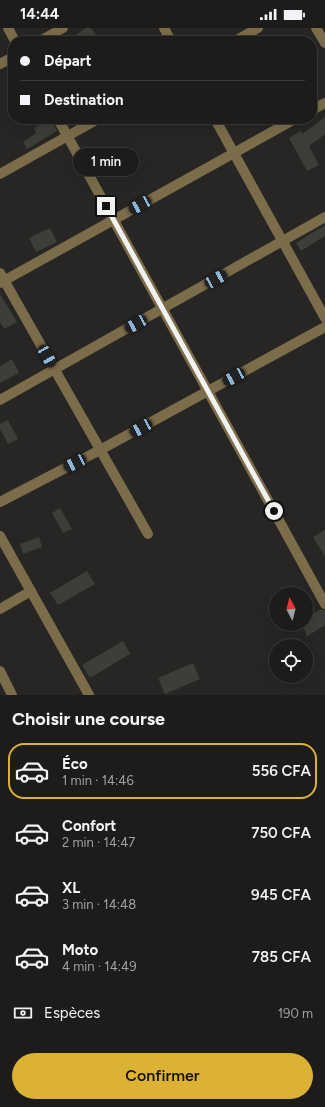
<!DOCTYPE html>
<html lang="fr">
<head>
<meta charset="utf-8">
<style>
	:root { --surface:#1d1c1b; --page:#252524; --text:#f1f3f6; --muted:#a0a1a3; --line:#3b3a3a; --accent:#dbb233 }
	body { margin:0; font-family:Figtree,sans-serif; background:var(--page); color:var(--text); height:100vh; display:flex; flex-direction:column; font-size:15px; white-space:nowrap }
	* { box-sizing:border-box; margin:0 }
	p { font-size:13px; color:var(--muted) }
	.icon { flex:none; width:22px; height:22px; fill:none; stroke:currentColor; stroke-width:2; stroke-linecap:round; stroke-linejoin:round }
	.map { position:relative; height:667px; overflow:hidden }
	.details { display:flex; flex-direction:column; background:var(--surface); flex:1 }
	.details>* { flex:none }
	.banner { position:absolute; left:8px; top:8px; width:309px; height:88px; border-radius:16px; box-shadow:0 4px 16px #0002,0 0 0 1px var(--line); display:grid; align-content:center; height:88px; padding:0 12px; background:var(--surface) }
	.needle { width:26px; rotate:353deg }
	.controls { position:absolute; left:269px; top:559px; display:grid; gap:8px }
	.controls a { display:grid; place-items:center; width:44px; height:44px; border-radius:50%; background:var(--surface); box-shadow:0 4px 16px #0002,0 0 0 1px var(--line); font-size:20px }
	.end { position:absolute; width:18px; height:18px; margin:-9px; border:5px solid #f1f1ef; background:#111; box-shadow:0 0 0 2px #111 }
	.from { border-radius:50% }
	.bubble { position:absolute; height:28px; border-radius:14px; background:var(--surface); box-shadow:0 4px 16px #0002,0 0 0 1px var(--line); font-size:13px; font-weight:600; line-height:28px; text-align:center }
	.car { position:absolute; width:12px; height:24px; margin:-12px -6px; border-radius:5px; box-shadow:0 0 3px 1px #0007; background:linear-gradient(#222 24%,#8ab4d8 0 40%,#222 0 76%,#8ab4d8 0 86%,#222 0) }
	.banner b { display:flex; align-items:center; gap:14px; height:38px; font-size:15px }
	.banner b+b { border-top:1px solid var(--line) }
	.banner i { width:10px; height:10px; background:var(--text) }
	ul { padding:0; list-style:none }
	li { display:flex; align-items:center; gap:12px; height:56px; margin:0 8px 6px; padding:0 4px; border:2px solid transparent; border-radius:16px }
	li div { flex:1 }
	li b { display:block; font-size:15px }
	li em { font-style:normal; font-weight:600 }
	li.active { border-color:var(--accent) }
	li>.icon { width:36px; height:36px; stroke-width:1.5 }
	h2 { padding:0 12px; font-size:18px; line-height:48px }
	.pay { display:flex; align-items:center; gap:10px; height:44px; padding:0 12px; font-size:15px }
	.pay p { margin-inline-start:auto }
	.action { display:flex; gap:8px; margin-top:auto; padding:8px 12px }
	.action a { flex:1; height:46px; border-radius:24px; background:var(--accent); color:#111; font-size:16px; font-weight:600; line-height:46px; text-align:center }
	.status { display:flex; justify-content:space-between; align-items:center; height:28px; padding:0 20px; background:var(--surface); direction:ltr }
	.status svg { height:11px; fill:currentColor }
	.map>svg:first-child { display:block }
	.building { fill:#3d3d3a }
	.lines { fill:none; stroke-linecap:round; stroke-linejoin:round }
	.street { stroke:#7b6d4a; stroke-width:10 }
	.route { stroke:#f1f1ef; stroke-width:5 }
</style>
</head>
<body>
<div class="status"><b>14:44</b><svg viewBox="0 0 49 12"><path d="M0 12V9h3v3zM5 12V6h3v6zM10 12V3h3v9zM15 12V0h3v12zM26 1h20v11H26zM47 4h2v5h-2z"/></svg></div>
<div class="map">
<svg width="325" height="667" viewBox="0 0 325 667">
	<rect width="100%" height="100%" fill="#272624"/>
	<g class="building">
		<polygon points="86,0 91,0 100,13 67,13"/>
		<polygon points="325,89 325,106 309,118 319,137 307,143 289,110 301,103 302,106"/>
		<polygon points="51,91 52,91 57,103 27,121 23,114 36,105 34,100"/>
		<polygon points="325,197 325,208 301,223 296,215"/>
		<polygon points="50,200 57,214 36,224 29,210"/>
		<polygon points="0,266 17,294 4,301 0,294"/>
		<polygon points="12,331 19,345 0,355 0,338"/>
		<polygon points="8,392 18,411 8,416 0,401 0,396"/>
		<polygon points="60,480 72,501 63,505 52,485"/>
		<polygon points="325,502 325,528 313,509"/>
		<polygon points="39,509 42,519 23,526 20,516"/>
		<polygon points="87,543 95,556 58,577 50,565"/>
		<polygon points="321,581 325,582 325,597 306,609 306,604 301,596 306,596 306,590"/>
		<polygon points="123,613 130,626 90,650 82,637"/>
		<polygon points="193,635 200,651 165,666 158,650"/>
	</g>
	<g class="lines">
		<g class="street">
			<polyline points="8,0 15,13"/>
			<polyline points="164,0 171,13"/>
			<polyline points="316,0 325,15"/>
			<polyline points="40,13 63,0"/>
			<polyline points="235,13 258,0"/>
			<polyline points="0,36 13,29"/>
			<polyline points="312,82 325,75"/>
			<polyline points="58,91 325,576"/>
			<polyline points="215,91 325,290"/>
			<polyline points="0,146 98,91"/>
			<polyline points="0,245 148,506"/>
			<polyline points="0,255 295,91"/>
			<polyline points="0,372 325,189"/>
			<polyline points="0,474 100,422 325,299"/>
			<polyline points="0,508 89,667"/>
			<polyline points="0,581 31,563"/>
			<polyline points="0,643 12,667"/>
		</g>
	</g>
	<g class="lines">
		<polyline class="route" points="106,178 274,483"/>
	</g>
</svg>
<div class="controls">
<a><svg class="needle" viewBox="-14 -14 28 28"><path d="M0-13l5 13h-10z" fill="#e53935"/><path d="M0 13l5-13h-10z" fill="#a0a1a3"/></svg></a>
<a><svg class="icon" aria-label="locate" viewBox="0 0 24 24"><circle cx="12" cy="12" r="6"/><path d="M12 2v4M12 18v4M2 12h4M18 12h4"/></svg></a>
</div>
<i class="end from" style="left:274px;top:483px"></i>
<i class="end" style="left:106px;top:178px"></i>
<div class="bubble" style="left:73px;top:120px;width:66px">1 min</div>
<i class="car" style="left:140px;top:177px;rotate:241deg"></i>
<i class="car" style="left:216px;top:251px;rotate:61deg"></i>
<i class="car" style="left:136px;top:296px;rotate:241deg"></i>
<i class="car" style="left:47px;top:328px;rotate:150deg"></i>
<i class="car" style="left:234px;top:349px;rotate:241deg"></i>
<i class="car" style="left:141px;top:400px;rotate:241deg"></i>
<i class="car" style="left:75px;top:435px;rotate:243deg"></i>
<div class="banner">
<b><i class="from"></i>Départ</b>
<b><i></i>Destination</b>
</div>
</div>
<section class="details">
<h2>Choisir une course</h2>
<ul>
<li class="active"><svg class="icon" aria-label="car" viewBox="0 0 24 24"><path d="M5 17H2v-5l4-1 3-4h7l3 4 3 1v5h-3M9 17h6M6 11h13"/><circle cx="7" cy="17" r="2"/><circle cx="17" cy="17" r="2"/></svg><div><b>Éco</b><p>1 min · 14:46</p></div><em>556 CFA</em></li>
<li><svg class="icon" aria-label="car" viewBox="0 0 24 24"><path d="M5 17H2v-5l4-1 3-4h7l3 4 3 1v5h-3M9 17h6M6 11h13"/><circle cx="7" cy="17" r="2"/><circle cx="17" cy="17" r="2"/></svg><div><b>Confort</b><p>2 min · 14:47</p></div><em>750 CFA</em></li>
<li><svg class="icon" aria-label="car" viewBox="0 0 24 24"><path d="M5 17H2v-5l4-1 3-4h7l3 4 3 1v5h-3M9 17h6M6 11h13"/><circle cx="7" cy="17" r="2"/><circle cx="17" cy="17" r="2"/></svg><div><b>XL</b><p>3 min · 14:48</p></div><em>945 CFA</em></li>
<li><svg class="icon" aria-label="car" viewBox="0 0 24 24"><path d="M5 17H2v-5l4-1 3-4h7l3 4 3 1v5h-3M9 17h6M6 11h13"/><circle cx="7" cy="17" r="2"/><circle cx="17" cy="17" r="2"/></svg><div><b>Moto</b><p>4 min · 14:49</p></div><em>785 CFA</em></li>
</ul>
<div class="pay"><svg class="icon" aria-label="cash" viewBox="0 0 24 24"><path d="M3 7h18v10H3z"/><circle cx="12" cy="12" r="2"/></svg>Espèces<p>190 m</p></div>
<div class="action"><a>Confirmer</a></div>
</section>
</body>
</html>
